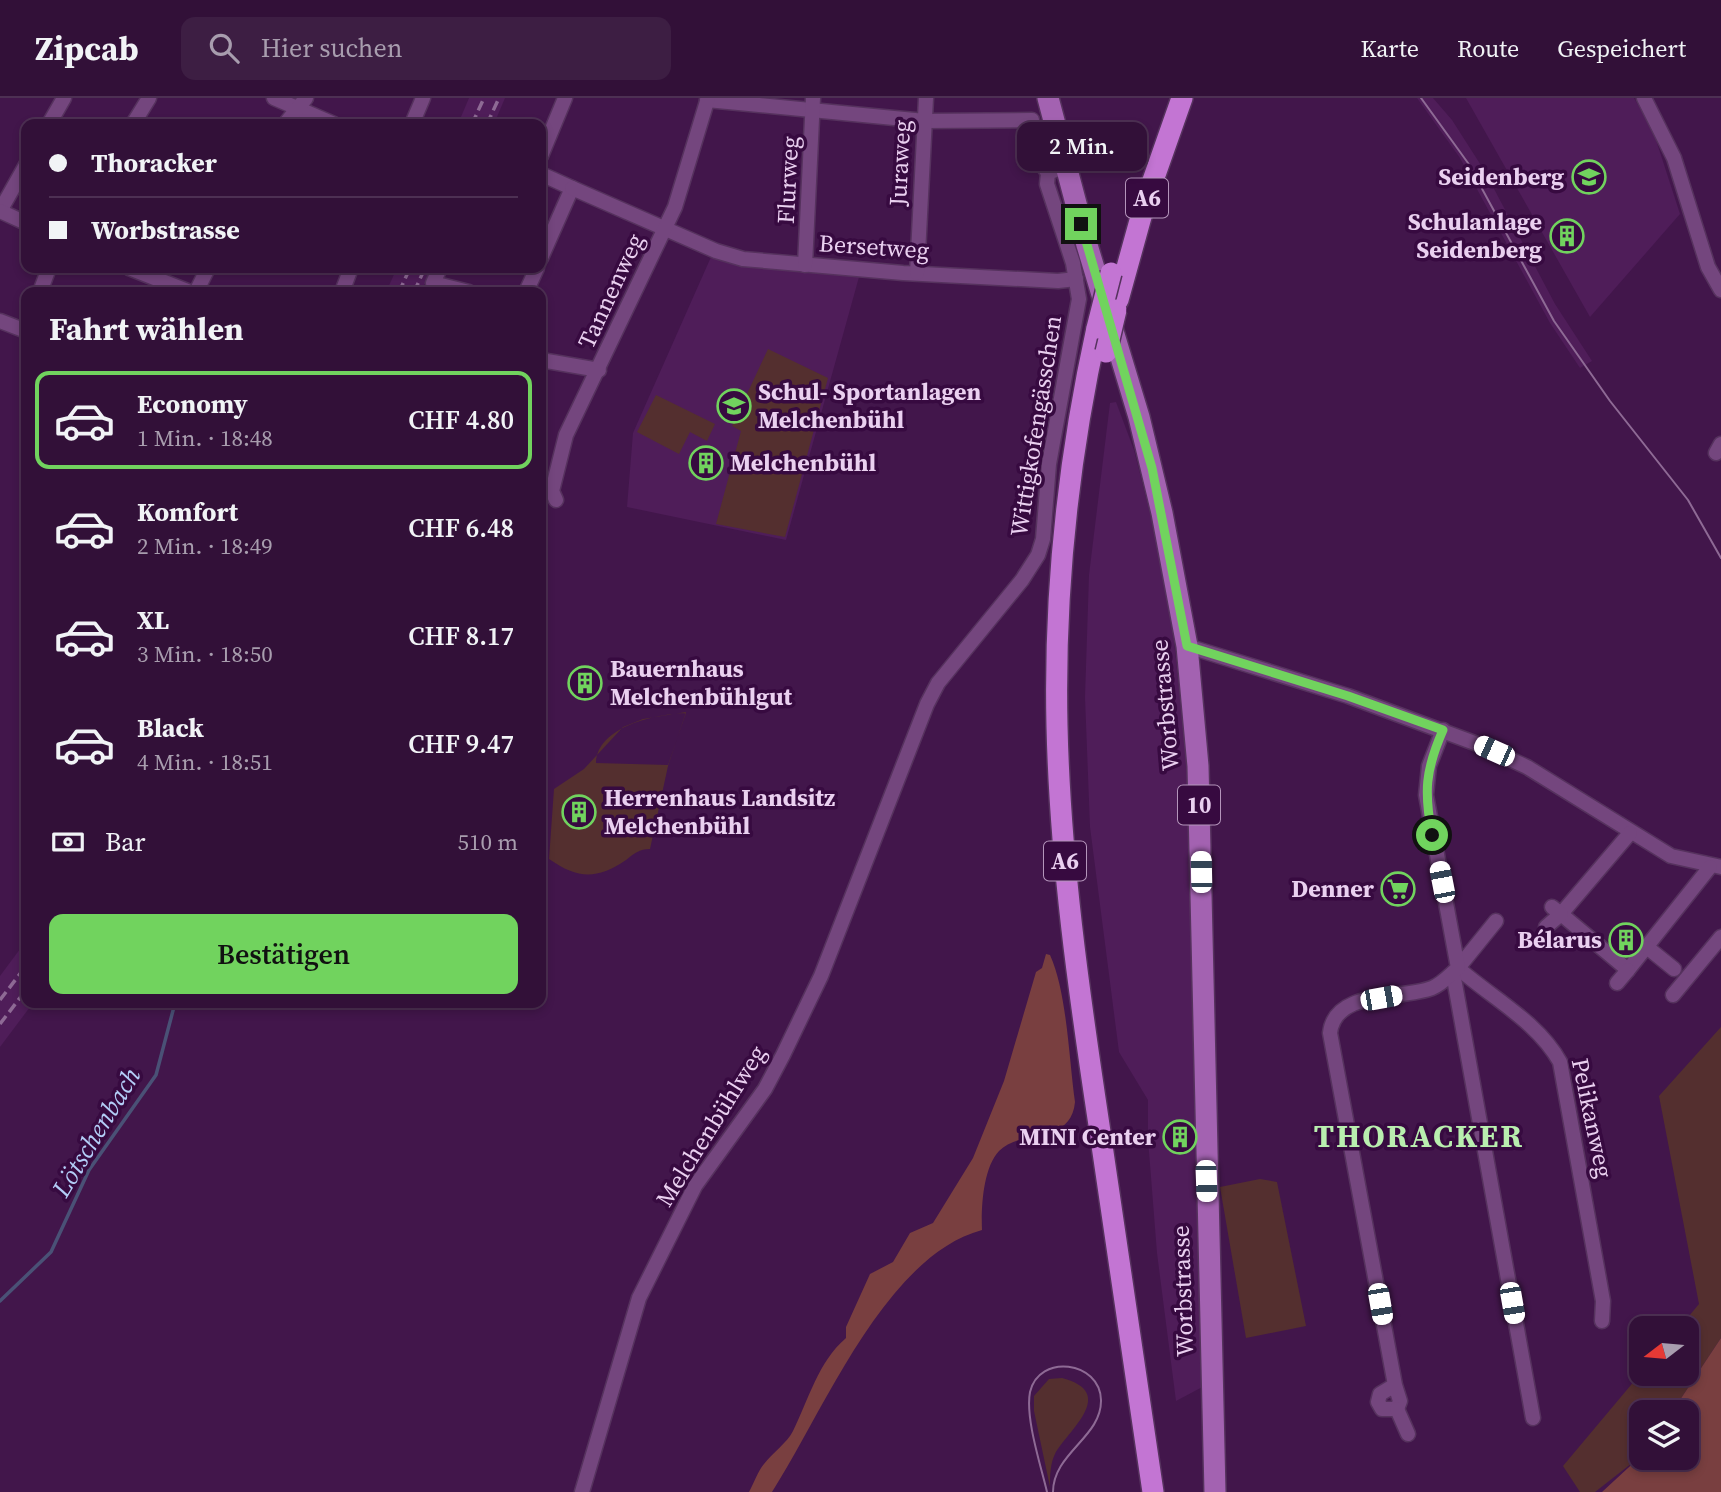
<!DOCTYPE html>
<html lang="de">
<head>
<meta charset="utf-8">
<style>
	:root { --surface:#321038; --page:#3d1e43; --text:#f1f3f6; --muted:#a89dae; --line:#4d3053; --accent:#71d35e }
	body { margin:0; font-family:"Source Serif 4",serif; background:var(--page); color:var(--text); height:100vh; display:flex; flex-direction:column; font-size:26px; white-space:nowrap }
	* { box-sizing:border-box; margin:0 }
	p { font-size:23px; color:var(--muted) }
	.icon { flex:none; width:38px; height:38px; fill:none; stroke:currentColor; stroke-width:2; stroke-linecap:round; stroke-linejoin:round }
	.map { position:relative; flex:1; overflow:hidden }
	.details { position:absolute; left:21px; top:189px; width:525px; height:721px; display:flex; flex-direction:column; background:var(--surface); border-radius:14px; box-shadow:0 4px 10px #0003,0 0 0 2px var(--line) }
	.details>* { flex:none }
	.banner { position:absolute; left:21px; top:21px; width:525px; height:154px; border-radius:14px; box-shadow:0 4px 10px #0003,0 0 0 2px var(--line); display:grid; align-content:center; height:154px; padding:0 28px; background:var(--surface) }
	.needle { width:46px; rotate:254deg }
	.fabs { position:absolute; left:1629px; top:1218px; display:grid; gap:14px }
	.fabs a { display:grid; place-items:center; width:70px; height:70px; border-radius:14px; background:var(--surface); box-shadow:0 4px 10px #0003,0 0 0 2px var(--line); font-size:35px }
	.end { position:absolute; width:32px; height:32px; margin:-16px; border:9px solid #71d35e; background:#111; box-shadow:0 0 0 4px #111 }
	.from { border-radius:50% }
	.bubble { position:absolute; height:49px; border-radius:14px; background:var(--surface); box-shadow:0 4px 10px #0003,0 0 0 2px var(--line); font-size:23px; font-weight:600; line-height:49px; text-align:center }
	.car { position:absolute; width:21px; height:42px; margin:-21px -10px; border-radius:9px; box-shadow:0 0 5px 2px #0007; background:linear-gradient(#fff 24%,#345 0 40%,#fff 0 76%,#345 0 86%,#fff 0) }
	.banner b { display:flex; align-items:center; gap:24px; height:66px; font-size:26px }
	.banner b+b { border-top:2px solid var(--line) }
	.banner i { width:18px; height:18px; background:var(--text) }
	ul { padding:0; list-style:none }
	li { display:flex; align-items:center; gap:21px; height:98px; margin:0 14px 10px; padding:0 14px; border:4px solid transparent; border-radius:14px }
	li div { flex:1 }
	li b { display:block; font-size:26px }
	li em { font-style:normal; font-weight:600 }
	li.on { border-color:var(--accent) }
	li>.icon { width:63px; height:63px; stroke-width:1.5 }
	h2 { padding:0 28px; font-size:32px; line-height:84px }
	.pay { display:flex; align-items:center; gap:18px; height:77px; padding:0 28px; font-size:26px }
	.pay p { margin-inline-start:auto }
	.action { display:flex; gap:14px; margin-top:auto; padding:14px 28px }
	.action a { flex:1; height:80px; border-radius:14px; background:var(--accent); color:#111; font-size:28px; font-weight:600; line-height:80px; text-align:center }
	header { display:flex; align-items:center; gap:42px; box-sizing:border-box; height:98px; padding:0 35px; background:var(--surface); border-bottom:2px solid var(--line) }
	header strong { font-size:33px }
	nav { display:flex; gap:38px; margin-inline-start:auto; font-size:24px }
	.search { width:490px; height:63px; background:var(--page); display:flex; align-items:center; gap:18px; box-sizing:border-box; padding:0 24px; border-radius:14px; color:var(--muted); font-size:26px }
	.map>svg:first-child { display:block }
	.built { fill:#4f1d59 }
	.green { fill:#542f2f; fill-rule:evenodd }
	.forest { fill:#793f40 }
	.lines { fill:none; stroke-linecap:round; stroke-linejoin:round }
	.stream { stroke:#4a5176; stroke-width:3.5 }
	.street-casing { stroke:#56325e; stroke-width:17 }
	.primary-casing { stroke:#56325e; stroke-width:24 }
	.highway-casing { stroke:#56325e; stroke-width:24 }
	.street { stroke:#74467e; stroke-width:14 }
	.primary { stroke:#a362b1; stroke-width:21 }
	.highway { stroke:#c375d3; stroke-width:21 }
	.tram { stroke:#8e6a95; stroke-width:2 }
	.rail { stroke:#8e6a95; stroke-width:3.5; stroke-dasharray:10 5; stroke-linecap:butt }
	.highway-bridge-casing { stroke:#56325e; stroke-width:24; stroke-linecap:butt }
	.highway-bridge { stroke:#c375d3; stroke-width:21 }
	.route { stroke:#71d35e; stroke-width:9 }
	.labels { text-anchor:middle; stroke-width:7; stroke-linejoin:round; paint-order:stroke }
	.shield { fill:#370a40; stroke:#b495bb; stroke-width:2 }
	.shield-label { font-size:23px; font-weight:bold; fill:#ead0f0 }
	.street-label { font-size:24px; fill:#ead0f0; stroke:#370a40 }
	.poi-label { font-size:24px; font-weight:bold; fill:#ead0f0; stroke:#370a40; text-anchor:end }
	.water-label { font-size:26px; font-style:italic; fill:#b3cdf7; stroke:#370a40 }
	.district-label { font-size:32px; font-weight:bold; letter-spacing:2px; fill:#b9eeaf; stroke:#370a40 }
</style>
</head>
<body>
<header>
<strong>Zipcab</strong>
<div class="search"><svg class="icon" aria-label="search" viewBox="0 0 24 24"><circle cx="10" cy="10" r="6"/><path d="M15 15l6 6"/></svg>Hier suchen</div>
<nav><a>Karte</a><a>Route</a><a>Gespeichert</a></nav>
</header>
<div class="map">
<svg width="1721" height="1394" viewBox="0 0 1721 1394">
	<rect width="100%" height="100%" fill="#42164b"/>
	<g class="built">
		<polygon points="469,0 505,0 494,26 458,26"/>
		<polygon points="1417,0 1433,0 1452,22 1484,72 1555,206 1592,263 1580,270 1550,225 1460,60"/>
		<polygon points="1466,0 1634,0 1642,14 1656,42 1680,116 1590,219"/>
		<polygon points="711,159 728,165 859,179 786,442 627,409 633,335"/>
		<polygon points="397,170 432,170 421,194 386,194"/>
		<polygon points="1116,304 1134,352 1161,459 1172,524 1190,694 1208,1286 1176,1303 1157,1155 1148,1041 1148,1002 1119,954 1090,729 1085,599 1089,477 1110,305"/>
		<polygon points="26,843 26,905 33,905 0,949 0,878"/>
	</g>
	<g class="green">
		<polygon points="768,251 828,280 785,439 716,426 741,333 732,328"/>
		<polygon points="656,297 715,326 707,343 690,334 679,356 637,334"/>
		<path d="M686,614L668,668L650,751C639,751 635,755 626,762C596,782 578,781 549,761L554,691L584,671L623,629L643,621ZM686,615L668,667L596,665C597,628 657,616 686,615Z"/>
		<polygon points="1721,929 1721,1240 1672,1314 1642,1314 1641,1358 1595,1394 1580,1394 1563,1368 1641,1275 1687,1276 1687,1230 1679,1230 1699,1206 1659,998"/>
		<polygon points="1260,1081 1277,1084 1306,1228 1246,1240 1220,1089"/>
		<path d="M1062,1280C1119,1295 1067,1333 1055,1356C1050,1366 1050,1378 1050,1389L1034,1313V1298L1049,1281Z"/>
	</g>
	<g class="forest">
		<path d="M1046,856L1050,857C1067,894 1069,962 1075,1004C1071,1047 1022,1030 999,1053C983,1070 981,1110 982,1132C885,1158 823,1315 772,1394H749C754,1385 758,1373 764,1366C772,1355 787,1345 793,1333C809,1301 818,1264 846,1240V1229L870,1176L893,1164L910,1135L933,1125L973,1060L1004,983L1036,874L1042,870Z"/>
		<polygon points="1721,1240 1721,1394 1602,1394 1641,1358 1687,1360 1687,1314 1672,1314"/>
	</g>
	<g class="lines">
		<polyline class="stream" points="0,1203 51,1154 89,1072 156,977 175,905"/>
		<defs>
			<g id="street">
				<polyline points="274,0 334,26"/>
				<polyline points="1644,0 1674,60 1708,169 1721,192"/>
				<polyline points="707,2 925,23 1032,22 1040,64 1048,75"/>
				<polyline points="49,26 64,0"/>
				<polyline points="133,26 149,0"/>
				<polyline points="285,26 306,0"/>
				<polyline points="412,26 423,0"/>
				<polyline points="541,58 565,0"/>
				<polyline points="541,76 572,90 541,160"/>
				<polyline points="572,90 716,153 743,161 903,175 1058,183 1076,181"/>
				<polyline points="0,113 26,67"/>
				<polyline points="0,113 26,125"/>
				<polyline points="805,167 813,0"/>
				<polyline points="129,170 190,194"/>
				<polyline points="440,170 433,185 469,194"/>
				<polyline points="917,175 926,0"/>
				<polyline points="40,194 49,170"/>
				<polyline points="196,194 208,170"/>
				<polyline points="342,194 351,170"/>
				<polyline points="526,194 537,170"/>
				<polyline points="0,223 26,233"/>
				<polyline points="541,262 599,272"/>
				<polyline points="1716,355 1721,346"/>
				<polyline points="556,402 552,393 566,337 675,109 708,0"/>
				<polyline points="1187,548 1348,598 1480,647 1527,669 1671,758 1721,769"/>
				<polyline points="1630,735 1561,816 1628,872 1710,769"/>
				<path d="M1496,823L1458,870C1492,900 1538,924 1560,964L1603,1203L1602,1223"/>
				<polyline points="1546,829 1561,816 1552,809"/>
				<polyline points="1648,850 1674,871"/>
				<polyline points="1453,875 1533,1320"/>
				<polyline points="1617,885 1628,872"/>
				<polyline points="1673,897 1721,839"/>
				<path d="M1395,1287L1400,1303L1397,1311H1382L1378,1304L1380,1296L1395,1287L1330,935C1335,891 1401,902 1432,890C1442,886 1450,877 1458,870L1426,697L1429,668L1443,632"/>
				<polyline points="1397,1311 1408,1336"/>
				<polyline points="582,1394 639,1200 695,1088 765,991 783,957 821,878 927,606 938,585 1022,482 1038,457 1043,441 1049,366 1079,201 1073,165 1047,86 1048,75 1065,68"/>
			</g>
			<polyline id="primary" points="1048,0 1087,147 1139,319 1162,415 1187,548 1198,668 1215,1394"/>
			<g id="highway">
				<polyline points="1118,202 1144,108 1182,0"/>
				<path d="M1097,230C1068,361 1054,495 1057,628C1060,762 1079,895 1099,1027C1117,1149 1135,1272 1153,1394"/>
			</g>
		</defs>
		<use href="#street" class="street-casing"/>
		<use href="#primary" class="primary-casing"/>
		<use href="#highway" class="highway-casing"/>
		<use href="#street" class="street"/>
		<use href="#primary" class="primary"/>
		<use href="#highway" class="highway"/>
		<g class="tram">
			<polyline points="1421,0 1468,65 1554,223 1610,303 1688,402 1721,460"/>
			<path d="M1047,1394C1041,1368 1025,1320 1030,1294C1039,1255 1100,1263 1101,1302C1102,1339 1053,1355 1053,1394"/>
		</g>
		<g class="rail">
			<polyline points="472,26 484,0"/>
			<polyline points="487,26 499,0"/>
			<polyline points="399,194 410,170"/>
			<polyline points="414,194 425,170"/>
			<polyline points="0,902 26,868"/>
			<polyline points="0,926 26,892"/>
		</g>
		<defs>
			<g id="highway-bridge">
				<polyline points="1097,230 1111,175"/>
				<polyline points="1106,254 1116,212"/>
			</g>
		</defs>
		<use href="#highway-bridge" class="highway-bridge-casing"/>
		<use href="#highway-bridge" class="highway-bridge"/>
	</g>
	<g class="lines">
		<path class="route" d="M1081,126L1152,370L1187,548L1348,598L1443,632C1425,673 1424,694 1432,737"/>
	</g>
	<defs>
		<symbol id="school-ring" viewBox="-11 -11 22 22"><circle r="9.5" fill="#370a40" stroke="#71d35e" stroke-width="1.5"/><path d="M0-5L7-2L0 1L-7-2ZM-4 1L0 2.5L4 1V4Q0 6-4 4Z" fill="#71d35e"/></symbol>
		<symbol id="building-ring" viewBox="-11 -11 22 22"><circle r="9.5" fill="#370a40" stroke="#71d35e" stroke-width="1.5"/><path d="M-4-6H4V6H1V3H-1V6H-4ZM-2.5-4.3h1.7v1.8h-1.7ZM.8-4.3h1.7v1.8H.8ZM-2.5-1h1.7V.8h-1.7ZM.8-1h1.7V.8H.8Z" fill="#71d35e"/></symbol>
		<symbol id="supermarket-ring" viewBox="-11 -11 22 22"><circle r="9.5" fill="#370a40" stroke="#71d35e" stroke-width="1.5"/><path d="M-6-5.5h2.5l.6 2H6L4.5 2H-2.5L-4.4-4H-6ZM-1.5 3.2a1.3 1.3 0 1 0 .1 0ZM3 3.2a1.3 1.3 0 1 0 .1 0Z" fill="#71d35e"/></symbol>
	</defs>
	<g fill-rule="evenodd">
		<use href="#school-ring" x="1570" y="60" width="38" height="38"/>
		<use href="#building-ring" x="1548" y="119" width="38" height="38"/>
		<use href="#school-ring" x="715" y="289" width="38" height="38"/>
		<use href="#building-ring" x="687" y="346" width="38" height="38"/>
		<use href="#building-ring" x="566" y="566" width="38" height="38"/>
		<use href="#building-ring" x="560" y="695" width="38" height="38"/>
		<use href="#supermarket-ring" x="1379" y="772" width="38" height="38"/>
		<use href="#building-ring" x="1607" y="823" width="38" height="38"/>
		<use href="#building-ring" x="1161" y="1020" width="38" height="38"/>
	</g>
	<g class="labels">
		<g class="shield">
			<rect x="1126" y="80.5" width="42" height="39" rx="5"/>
			<rect x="1178" y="687.5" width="42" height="39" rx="5"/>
			<rect x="1044" y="743.5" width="42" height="39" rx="5"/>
		</g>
		<g class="shield-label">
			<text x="1147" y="108">A6</text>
			<text x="1199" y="715">10</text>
			<text x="1065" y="771">A6</text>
		</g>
		<g class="street-label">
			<text transform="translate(900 65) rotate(-87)" y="8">Juraweg</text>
			<text transform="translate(788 82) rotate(-87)" y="8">Flurweg</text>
			<text transform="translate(874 149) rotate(4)" y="8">Bersetweg</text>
			<text transform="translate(611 193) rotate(-65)" y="8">Tannenweg</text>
			<text transform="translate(1036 328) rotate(-81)" y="8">Wittigkofengässchen</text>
			<text transform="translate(1165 607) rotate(-95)" y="8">Worbstrasse</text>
			<text transform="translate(1592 1020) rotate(78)" y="8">Pelikanweg</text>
			<text transform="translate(711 1028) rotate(-58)" y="8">Melchenbühlweg</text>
			<text transform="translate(1183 1193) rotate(-92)" y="8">Worbstrasse</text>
		</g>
		<g class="poi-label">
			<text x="1564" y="87">Seidenberg</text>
			<text x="1542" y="132">Schulanlage<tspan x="1542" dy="28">Seidenberg</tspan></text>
			<text x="758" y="302" text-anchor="start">Schul- Sportanlagen<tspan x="758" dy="28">Melchenbühl</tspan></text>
			<text x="730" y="373" text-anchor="start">Melchenbühl</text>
			<text x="610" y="579" text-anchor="start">Bauernhaus<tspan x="610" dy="28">Melchenbühlgut</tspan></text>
			<text x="604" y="708" text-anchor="start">Herrenhaus Landsitz<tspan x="604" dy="28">Melchenbühl</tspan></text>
			<text x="1374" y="799">Denner</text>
			<text x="1602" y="850">Bélarus</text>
			<text x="1156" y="1047">MINI Center</text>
		</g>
		<g class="water-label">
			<text transform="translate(96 1034) rotate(-59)" y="9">Lötschenbach</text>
		</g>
		<g class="district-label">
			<text x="1419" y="1049">THORACKER</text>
		</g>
	</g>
</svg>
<div class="fabs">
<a><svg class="needle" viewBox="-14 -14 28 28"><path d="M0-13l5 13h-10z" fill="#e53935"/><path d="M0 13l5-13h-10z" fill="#a89dae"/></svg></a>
<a><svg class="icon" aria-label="layers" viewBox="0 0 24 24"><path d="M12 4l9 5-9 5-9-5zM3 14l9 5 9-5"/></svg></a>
</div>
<i class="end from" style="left:1432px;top:737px"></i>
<i class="end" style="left:1081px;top:126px"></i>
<div class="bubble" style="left:1017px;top:24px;width:130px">2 Min.</div>
<i class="car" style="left:1494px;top:653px;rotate:294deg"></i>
<i class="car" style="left:1201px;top:774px;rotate:359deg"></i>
<i class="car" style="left:1442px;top:784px;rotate:349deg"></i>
<i class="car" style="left:1381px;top:900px;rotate:80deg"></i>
<i class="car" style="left:1206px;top:1083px;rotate:178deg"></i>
<i class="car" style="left:1512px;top:1205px;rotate:170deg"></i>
<i class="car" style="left:1380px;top:1206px;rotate:170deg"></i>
<div class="banner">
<b><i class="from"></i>Thoracker</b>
<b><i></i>Worbstrasse</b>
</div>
<section class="details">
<h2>Fahrt wählen</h2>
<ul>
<li class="on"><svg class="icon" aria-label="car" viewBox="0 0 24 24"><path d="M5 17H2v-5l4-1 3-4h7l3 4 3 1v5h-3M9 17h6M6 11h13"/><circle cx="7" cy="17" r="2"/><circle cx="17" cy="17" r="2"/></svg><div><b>Economy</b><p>1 Min. · 18:48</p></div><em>CHF 4.80</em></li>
<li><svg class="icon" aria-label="car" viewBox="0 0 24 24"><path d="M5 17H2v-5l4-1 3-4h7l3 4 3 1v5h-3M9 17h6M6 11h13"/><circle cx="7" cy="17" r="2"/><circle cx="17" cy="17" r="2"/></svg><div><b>Komfort</b><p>2 Min. · 18:49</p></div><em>CHF 6.48</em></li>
<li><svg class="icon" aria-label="car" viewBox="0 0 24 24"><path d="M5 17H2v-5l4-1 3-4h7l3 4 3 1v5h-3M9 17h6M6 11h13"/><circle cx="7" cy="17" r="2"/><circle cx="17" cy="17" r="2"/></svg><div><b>XL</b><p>3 Min. · 18:50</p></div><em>CHF 8.17</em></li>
<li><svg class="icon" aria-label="car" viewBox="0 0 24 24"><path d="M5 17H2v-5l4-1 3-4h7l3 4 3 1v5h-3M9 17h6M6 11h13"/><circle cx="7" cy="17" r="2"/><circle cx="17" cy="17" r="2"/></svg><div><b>Black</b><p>4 Min. · 18:51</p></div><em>CHF 9.47</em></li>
</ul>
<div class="pay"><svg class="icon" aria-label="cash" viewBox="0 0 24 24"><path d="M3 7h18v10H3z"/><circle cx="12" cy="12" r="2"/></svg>Bar<p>510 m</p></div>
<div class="action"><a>Bestätigen</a></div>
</section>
</div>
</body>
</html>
